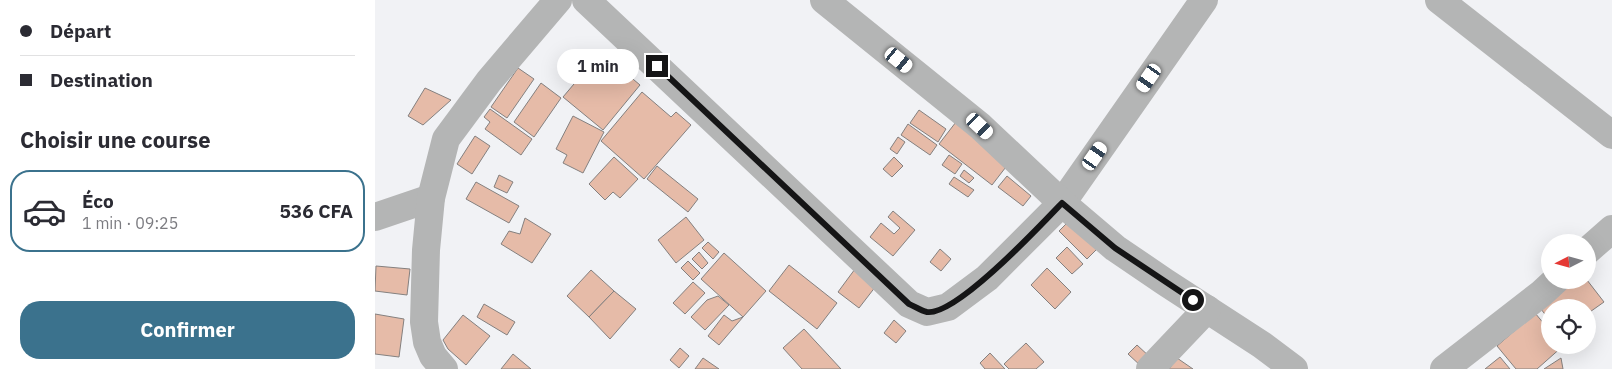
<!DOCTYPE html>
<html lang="fr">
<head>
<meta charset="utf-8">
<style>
	:root { --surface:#fff; --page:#f2f2f3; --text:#2b2b33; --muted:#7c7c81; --line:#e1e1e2; --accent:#3b728d }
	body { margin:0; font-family:"IBM Plex Sans",sans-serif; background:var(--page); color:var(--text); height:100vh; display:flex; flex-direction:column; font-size:19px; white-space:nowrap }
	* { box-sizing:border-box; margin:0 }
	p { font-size:16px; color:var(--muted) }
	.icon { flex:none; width:28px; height:28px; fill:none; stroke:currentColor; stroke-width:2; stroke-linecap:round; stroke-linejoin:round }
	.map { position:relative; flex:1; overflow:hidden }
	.details { display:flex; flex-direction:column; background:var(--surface); width:375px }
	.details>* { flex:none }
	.guide { display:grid; align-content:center; height:110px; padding:0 20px; background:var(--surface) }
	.needle { width:32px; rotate:264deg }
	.fabs { position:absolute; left:1166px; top:234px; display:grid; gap:10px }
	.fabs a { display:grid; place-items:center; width:55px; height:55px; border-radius:50%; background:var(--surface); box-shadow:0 5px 20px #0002; font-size:25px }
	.end { position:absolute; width:22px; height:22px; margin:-11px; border:6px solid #151516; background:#fff; box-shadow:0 0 0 2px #fff }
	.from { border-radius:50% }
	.bubble { position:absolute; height:35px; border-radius:18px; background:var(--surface); box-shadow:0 5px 20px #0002; font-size:16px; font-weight:800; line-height:35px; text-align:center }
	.car { position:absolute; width:15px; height:30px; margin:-15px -8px; border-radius:6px; box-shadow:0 0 4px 1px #0007; background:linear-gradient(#fff 24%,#345 0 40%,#fff 0 76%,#345 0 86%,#fff 0) }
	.guide b { display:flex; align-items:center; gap:18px; height:48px; font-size:19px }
	.guide b+b { border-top:1px solid var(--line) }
	.guide i { width:12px; height:12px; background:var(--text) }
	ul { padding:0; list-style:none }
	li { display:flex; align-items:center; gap:15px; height:82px; margin:0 10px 8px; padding:0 10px; border:2px solid var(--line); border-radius:20px }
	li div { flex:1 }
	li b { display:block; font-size:19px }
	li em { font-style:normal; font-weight:800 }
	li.active { border-color:var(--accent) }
	li>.icon { width:45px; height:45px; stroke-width:1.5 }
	h2 { padding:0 20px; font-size:22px; line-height:60px }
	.button { display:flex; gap:10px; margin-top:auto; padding:10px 20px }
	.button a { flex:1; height:58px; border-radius:20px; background:var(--accent); color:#fff; font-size:20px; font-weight:800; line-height:58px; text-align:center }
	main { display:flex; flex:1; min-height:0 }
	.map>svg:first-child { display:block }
	.building { fill:#e6bba8; stroke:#84807f }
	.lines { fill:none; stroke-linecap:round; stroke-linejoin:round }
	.minor { stroke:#b4b5b5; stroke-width:28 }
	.route { stroke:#151516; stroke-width:6 }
</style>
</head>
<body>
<main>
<section class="details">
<div class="guide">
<b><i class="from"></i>Départ</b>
<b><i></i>Destination</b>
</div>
<h2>Choisir une course</h2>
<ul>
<li class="active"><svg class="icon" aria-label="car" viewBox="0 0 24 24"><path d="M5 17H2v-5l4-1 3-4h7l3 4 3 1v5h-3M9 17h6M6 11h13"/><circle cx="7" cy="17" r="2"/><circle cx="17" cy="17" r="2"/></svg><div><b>Éco</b><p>1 min · 09:25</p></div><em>536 CFA</em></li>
</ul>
<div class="button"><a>Confirmer</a></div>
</section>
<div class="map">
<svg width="1237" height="369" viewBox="0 0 1237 369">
	<rect width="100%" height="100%" fill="#f1f2f5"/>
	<g class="building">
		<polygon points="226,52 265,85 228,130 188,97"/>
		<polygon points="143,68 159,79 132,118 116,107"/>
		<polygon points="166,83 186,98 159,137 139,122"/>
		<polygon points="50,88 76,100 48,125 33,116"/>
		<polygon points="267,92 296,117 301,112 316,125 269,179 226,141"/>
		<polygon points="115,109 157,139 146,155 110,129 115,122 109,117"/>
		<polygon points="544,110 571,129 563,142 535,123"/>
		<polygon points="198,116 229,132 208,173 188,163 192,155 181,149"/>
		<polygon points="581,122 634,163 617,185 564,144"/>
		<polygon points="533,124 562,145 555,155 526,135"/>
		<polygon points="100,136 115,146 97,174 82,164"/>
		<polygon points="523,137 530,142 522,154 515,149"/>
		<polygon points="574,155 587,164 580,174 567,165"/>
		<polygon points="239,157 263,179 245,198 238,192 230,200 214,184"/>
		<polygon points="519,157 528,166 517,177 508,169"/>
		<polygon points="282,166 323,199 313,212 272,179"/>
		<polygon points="589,170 599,178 594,183 585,176"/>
		<polygon points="124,175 138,182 132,193 119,187"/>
		<polygon points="632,176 656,196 648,206 623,187"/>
		<polygon points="579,177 599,190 593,197 574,184"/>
		<polygon points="101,182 144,206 134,223 91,199"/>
		<polygon points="518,211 540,230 518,256 495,237 506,223 519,234 525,228 513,217"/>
		<polygon points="700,215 728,243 712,259 684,231"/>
		<polygon points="311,217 329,240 301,263 283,240"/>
		<polygon points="150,218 176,234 157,263 126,244 134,231 145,234"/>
		<polygon points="333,242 344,252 338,259 327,248"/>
		<polygon points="692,247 708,264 697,274 681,258"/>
		<polygon points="565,249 576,259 566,271 555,262"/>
		<polygon points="324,252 333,263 327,269 317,259"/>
		<polygon points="349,253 391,291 368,317 326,279"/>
		<polygon points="313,261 325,273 318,280 306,268"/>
		<polygon points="414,265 462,303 442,329 394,291"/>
		<polygon points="1,266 35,269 32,295 0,291"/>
		<polygon points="672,268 696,292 680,309 656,285"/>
		<polygon points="480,269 501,286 484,308 463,292"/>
		<polygon points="216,270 239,291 214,317 192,296"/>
		<polygon points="1195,280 1212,280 1229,302 1212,314 1212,308 1175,308 1175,321 1163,305"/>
		<polygon points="318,282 330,293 310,314 298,303"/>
		<polygon points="239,291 261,309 235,339 214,317"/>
		<polygon points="343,296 354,305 330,330 316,317 332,300"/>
		<polygon points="109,304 140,322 132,335 102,317"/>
		<polygon points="1160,313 1175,331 1175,345 1187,345 1188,346 1162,369 1141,369 1122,346"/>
		<polygon points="0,314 29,319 24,357 0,354"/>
		<polygon points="88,315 115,336 91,365 73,349 68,340"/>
		<polygon points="349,315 357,321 368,317 344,345 333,336"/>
		<polygon points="519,320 531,331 521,343 509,333"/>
		<polygon points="429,329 466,369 427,369 408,348"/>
		<polygon points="651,343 669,362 661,369 634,369 629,364"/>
		<polygon points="762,345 776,358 767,367 753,354"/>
		<polygon points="305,348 314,356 304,368 295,360"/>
		<polygon points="615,353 630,369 610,369 605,363"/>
		<polygon points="138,354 156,369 126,369"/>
		<polygon points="1125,357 1135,369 1110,369"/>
		<polygon points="328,358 344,369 320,369"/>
		<polygon points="802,358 818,369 794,369"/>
		<polygon points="1186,358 1188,369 1169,369"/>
	</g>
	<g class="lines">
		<g class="minor">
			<polyline points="211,0 534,304 552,312 573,307 612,278 687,203 829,0"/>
			<polyline points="449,0 605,126 687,203 740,248 790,282 887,345 919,369"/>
			<polyline points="1064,0 1237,135"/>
			<polyline points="0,217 56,198"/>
			<polyline points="1212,251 1237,229"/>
			<polyline points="69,369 58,356 52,342 49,322 51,250 56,198 71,139 114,81 183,0"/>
			<polyline points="775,369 832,309"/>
			<polyline points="1069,369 1167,293 1181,280"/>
		</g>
	</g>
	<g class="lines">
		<path class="route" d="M282,66L534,304C539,306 546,311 552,312C581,316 665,226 687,203L740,248L818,300"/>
	</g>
</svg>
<div class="fabs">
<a><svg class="needle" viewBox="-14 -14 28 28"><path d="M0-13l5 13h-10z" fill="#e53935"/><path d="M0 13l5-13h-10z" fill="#7c7c81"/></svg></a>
<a><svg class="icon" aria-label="locate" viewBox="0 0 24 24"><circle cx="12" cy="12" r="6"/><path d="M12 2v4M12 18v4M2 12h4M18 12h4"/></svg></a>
</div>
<i class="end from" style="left:818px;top:300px"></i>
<i class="end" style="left:282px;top:66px"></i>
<div class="bubble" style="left:182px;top:49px;width:82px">1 min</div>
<i class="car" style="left:524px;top:60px;rotate:129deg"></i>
<i class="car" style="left:774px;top:78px;rotate:215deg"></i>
<i class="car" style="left:605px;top:126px;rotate:133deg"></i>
<i class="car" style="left:720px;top:156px;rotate:35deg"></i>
</div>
</main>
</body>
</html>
